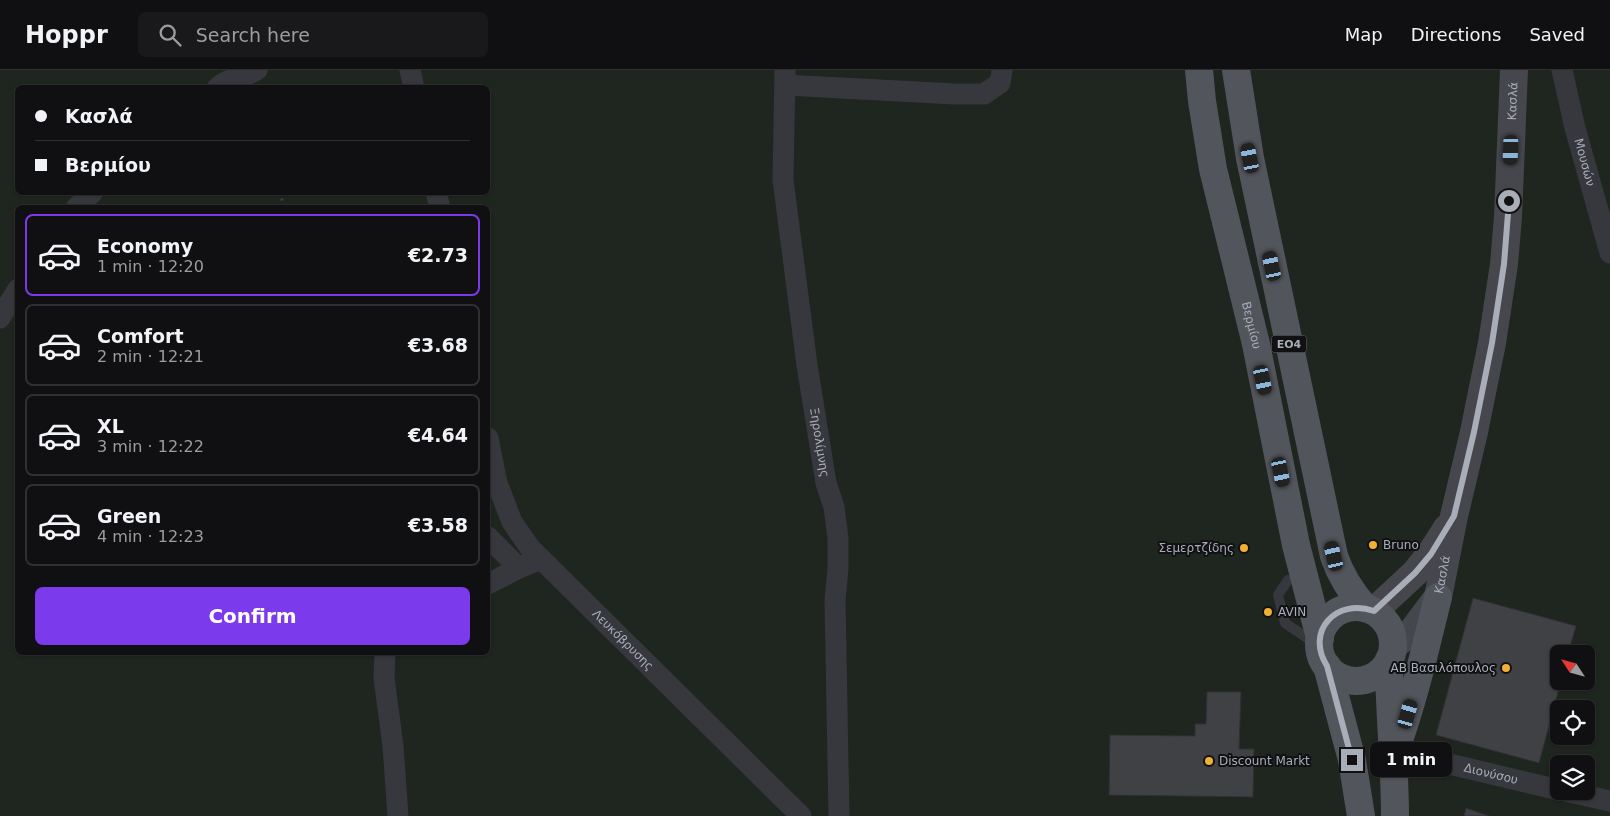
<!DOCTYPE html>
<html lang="en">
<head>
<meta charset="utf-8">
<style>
	:root { --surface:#101012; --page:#19191b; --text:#f1f3f6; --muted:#9c9d9f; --line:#303032; --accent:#7c3aed }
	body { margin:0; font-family:"DejaVu Sans",sans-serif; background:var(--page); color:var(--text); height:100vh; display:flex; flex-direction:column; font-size:19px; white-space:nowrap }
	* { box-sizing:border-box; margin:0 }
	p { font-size:16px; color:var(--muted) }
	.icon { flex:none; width:28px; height:28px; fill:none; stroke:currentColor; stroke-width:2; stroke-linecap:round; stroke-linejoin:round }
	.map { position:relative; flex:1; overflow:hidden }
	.drawer { position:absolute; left:15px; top:135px; width:475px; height:450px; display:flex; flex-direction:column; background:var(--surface); border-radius:8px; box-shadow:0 1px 4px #0004,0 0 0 1px var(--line) }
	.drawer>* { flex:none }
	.banner { position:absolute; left:15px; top:15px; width:475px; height:110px; border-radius:8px; box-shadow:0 1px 4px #0004,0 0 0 1px var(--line); display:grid; align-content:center; height:110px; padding:0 20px; background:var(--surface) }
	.needle { width:32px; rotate:306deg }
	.controls { position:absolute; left:1550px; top:575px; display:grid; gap:10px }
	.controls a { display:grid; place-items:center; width:45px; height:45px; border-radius:8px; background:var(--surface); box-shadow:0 1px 4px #0004,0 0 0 1px var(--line); font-size:25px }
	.end { position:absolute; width:22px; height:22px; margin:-11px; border:6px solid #a8adb8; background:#111; box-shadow:0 0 0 2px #111 }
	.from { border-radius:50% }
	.bubble { position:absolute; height:35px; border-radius:8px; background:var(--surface); box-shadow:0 1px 4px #0004,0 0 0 1px var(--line); font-size:16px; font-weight:700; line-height:35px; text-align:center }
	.car { position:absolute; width:15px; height:30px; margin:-15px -8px; border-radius:6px; box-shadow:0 0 4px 1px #0007; background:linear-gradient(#222 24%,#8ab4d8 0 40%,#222 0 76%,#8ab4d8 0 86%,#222 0) }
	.banner b { display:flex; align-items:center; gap:18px; height:48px; font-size:19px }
	.banner b+b { border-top:1px solid var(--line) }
	.banner i { width:12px; height:12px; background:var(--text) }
	ul { padding:9px 0 0; list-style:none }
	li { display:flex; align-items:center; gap:15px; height:82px; margin:0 10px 8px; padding:0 10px; border:2px solid var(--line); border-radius:8px }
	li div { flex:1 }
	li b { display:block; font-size:19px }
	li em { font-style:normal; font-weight:700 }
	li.active { border-color:var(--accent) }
	li>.icon { width:45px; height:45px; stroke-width:1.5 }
	.cta { display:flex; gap:10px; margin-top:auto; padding:10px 20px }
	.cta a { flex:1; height:58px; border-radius:8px; background:var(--accent); color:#fff; font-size:20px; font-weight:700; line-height:58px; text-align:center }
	header { display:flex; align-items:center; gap:30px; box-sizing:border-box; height:70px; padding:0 25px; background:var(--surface); border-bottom:1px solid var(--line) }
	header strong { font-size:24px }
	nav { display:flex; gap:28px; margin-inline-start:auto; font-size:18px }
	.search { width:350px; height:45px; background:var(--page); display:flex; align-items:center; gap:12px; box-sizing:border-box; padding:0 18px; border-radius:8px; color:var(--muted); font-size:19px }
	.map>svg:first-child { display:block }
	.green { fill:#1e261f; fill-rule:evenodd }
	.building { fill:#404145; stroke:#303034 }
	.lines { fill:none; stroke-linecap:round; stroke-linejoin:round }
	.path { stroke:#3d3f44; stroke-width:3; stroke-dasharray:2.5 4; stroke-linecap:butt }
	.lane { stroke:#37383d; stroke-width:10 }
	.street { stroke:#37383d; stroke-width:21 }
	.secondary { stroke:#45474d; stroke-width:28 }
	.primary { stroke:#53555c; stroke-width:28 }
	.route { stroke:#a8adb8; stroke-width:6 }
	.poi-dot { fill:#f2b134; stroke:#111113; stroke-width:2 }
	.labels { text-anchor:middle; stroke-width:4; stroke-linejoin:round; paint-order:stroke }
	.shield { fill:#111113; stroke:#7b7e86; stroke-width:1 }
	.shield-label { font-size:11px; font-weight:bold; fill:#a8adb8 }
	.street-label { font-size:12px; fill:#a8adb8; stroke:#111113 }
	.poi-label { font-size:12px; fill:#a8adb8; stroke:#111113; text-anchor:start }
</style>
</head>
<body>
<header>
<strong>Hoppr</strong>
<div class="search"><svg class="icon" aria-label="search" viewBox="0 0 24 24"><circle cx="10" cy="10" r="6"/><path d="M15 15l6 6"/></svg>Search here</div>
<nav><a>Map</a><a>Directions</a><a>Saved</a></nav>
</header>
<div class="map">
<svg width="1610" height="746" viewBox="0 0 1610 746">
	<rect width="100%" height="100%" fill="#161618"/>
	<path class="green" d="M0,0H1610V746H0ZM18,18H488V122H18ZM18,138H488V582H18ZM1559,584H1586V611H1559ZM1559,639H1586V666H1559ZM1559,694H1586V721H1559Z"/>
	<g class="building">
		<polygon points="1473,528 1576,556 1568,584 1559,584 1559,611 1561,611 1539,693 1436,665"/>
		<polygon points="1207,622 1241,622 1239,679 1254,679 1253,727 1109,725 1110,665 1195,666 1195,654 1206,654"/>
		<polygon points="1466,738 1489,746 1464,746"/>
	</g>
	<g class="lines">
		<polyline class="path" points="280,122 284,138"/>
		<polyline class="lane" points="1288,510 1278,525 1285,553 1316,574"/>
		<g class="street">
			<polyline points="410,0 414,18"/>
			<path id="s1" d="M785,0L783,110L807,295L826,413L834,437L838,468V499L835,530L839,746"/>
			<path id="s2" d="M1562,0L1575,58L1610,183"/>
			<polyline points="785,15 955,24 984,24 1000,13 1002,0"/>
			<path d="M217,18C229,7 243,8 257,0"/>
			<polyline points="436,122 440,138"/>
			<polyline points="76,138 93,122"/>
			<polyline points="0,248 18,219"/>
			<path id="s3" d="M488,368L497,413L512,452L530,478L801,746"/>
			<polyline points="488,467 519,498"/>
			<polyline points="488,514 519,498 541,489"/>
			<polyline points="385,582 384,608 393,676 398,746"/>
			<path id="s4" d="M1394,684L1441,692L1559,720"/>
			<polyline points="1565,721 1610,731"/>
		</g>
		<g class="secondary">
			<polyline points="1374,541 1415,503 1431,483 1447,458"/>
			<path id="s5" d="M1393,576L1411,563L1438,527L1454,446L1474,362L1492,273L1504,194L1508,147L1514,0"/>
		</g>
		<g class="primary">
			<path id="s6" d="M1199,0L1202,31L1213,99L1256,274L1296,475L1320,568"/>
			<path d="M1236,0L1250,88L1334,486C1341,507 1351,522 1365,538"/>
			<circle cx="1356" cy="574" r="37"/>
			<path d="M1389,590C1389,642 1395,694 1395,746"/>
			<polyline points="1327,596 1352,690 1361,746"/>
			<path d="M1394,684C1413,633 1425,580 1438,527"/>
		</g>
	</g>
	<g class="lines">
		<path class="route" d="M1352,690L1327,596C1305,561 1336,528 1374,541L1415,503L1431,484L1454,446L1474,362L1492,273L1504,194L1509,131"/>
	</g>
	<g class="poi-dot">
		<circle cx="1373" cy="475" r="5"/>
		<circle cx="1244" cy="478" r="5"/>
		<circle cx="1268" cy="542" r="5"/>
		<circle cx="1506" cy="598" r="5"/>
		<circle cx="1209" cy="691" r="5"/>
	</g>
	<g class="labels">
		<rect class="shield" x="1271.5" y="265.5" width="35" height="17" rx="4"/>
		<g class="shield-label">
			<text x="1289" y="278">ΕΟ4</text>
		</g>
		<g class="street-label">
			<text dy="4" stroke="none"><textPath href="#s5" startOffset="570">Κασλά</textPath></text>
			<text dy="4" stroke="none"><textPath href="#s2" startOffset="95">Μουσών</textPath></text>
			<text dy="4" stroke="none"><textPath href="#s6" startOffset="261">Βερμίου</textPath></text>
			<text dy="4" stroke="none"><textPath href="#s1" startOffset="375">Ξηρολίμνης</textPath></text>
			<text dy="4" stroke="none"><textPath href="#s5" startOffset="90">Κασλά</textPath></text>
			<text dy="4" stroke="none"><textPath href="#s3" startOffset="250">Λευκόβρυσης</textPath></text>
			<text dy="4" stroke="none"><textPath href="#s4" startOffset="99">Διονύσου</textPath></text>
		</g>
		<g class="poi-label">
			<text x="1383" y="479">Bruno</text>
			<text x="1234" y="482" text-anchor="end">Σεμερτζίδης</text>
			<text x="1278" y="546">AVIN</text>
			<text x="1496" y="602" text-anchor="end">ΑΒ Βασιλόπουλος</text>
			<text x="1219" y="695">Discount Markt</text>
		</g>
	</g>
</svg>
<div class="controls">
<a><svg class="needle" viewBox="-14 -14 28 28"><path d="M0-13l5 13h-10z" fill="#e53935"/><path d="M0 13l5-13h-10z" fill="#9c9d9f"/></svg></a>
<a><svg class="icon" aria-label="locate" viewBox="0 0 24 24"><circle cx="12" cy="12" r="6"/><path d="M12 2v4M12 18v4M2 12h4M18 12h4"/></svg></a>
<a><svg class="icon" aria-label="layers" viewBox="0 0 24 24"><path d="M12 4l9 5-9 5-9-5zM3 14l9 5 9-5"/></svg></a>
</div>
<i class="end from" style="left:1509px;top:131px"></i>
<i class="end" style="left:1352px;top:690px"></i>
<div class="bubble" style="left:1370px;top:672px;width:82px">1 min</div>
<i class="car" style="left:1511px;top:80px;rotate:182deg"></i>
<i class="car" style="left:1250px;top:88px;rotate:349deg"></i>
<i class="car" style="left:1272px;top:196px;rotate:348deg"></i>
<i class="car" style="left:1263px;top:310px;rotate:168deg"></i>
<i class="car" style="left:1281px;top:402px;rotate:168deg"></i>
<i class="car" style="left:1334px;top:486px;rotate:347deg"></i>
<i class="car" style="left:1408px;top:644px;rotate:16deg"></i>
<div class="banner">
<b><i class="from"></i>Κασλά</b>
<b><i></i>Βερμίου</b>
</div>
<section class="drawer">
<ul>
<li class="active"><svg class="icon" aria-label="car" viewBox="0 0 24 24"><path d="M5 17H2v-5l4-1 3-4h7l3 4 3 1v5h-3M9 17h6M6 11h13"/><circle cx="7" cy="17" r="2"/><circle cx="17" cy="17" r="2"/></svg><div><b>Economy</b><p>1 min · 12:20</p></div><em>€2.73</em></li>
<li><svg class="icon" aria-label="car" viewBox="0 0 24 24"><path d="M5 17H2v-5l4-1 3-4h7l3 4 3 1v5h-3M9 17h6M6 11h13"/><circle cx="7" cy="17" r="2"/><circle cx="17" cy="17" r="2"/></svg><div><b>Comfort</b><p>2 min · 12:21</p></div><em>€3.68</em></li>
<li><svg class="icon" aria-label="car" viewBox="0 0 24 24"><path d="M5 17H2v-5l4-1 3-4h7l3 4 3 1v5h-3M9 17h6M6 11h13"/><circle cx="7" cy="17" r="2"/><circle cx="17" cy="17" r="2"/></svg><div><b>XL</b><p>3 min · 12:22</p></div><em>€4.64</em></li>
<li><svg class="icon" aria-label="car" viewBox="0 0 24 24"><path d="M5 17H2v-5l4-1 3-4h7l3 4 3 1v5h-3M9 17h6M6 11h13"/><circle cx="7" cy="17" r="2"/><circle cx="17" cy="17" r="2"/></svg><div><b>Green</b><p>4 min · 12:23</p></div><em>€3.58</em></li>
</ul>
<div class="cta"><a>Confirm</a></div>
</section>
</div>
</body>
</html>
